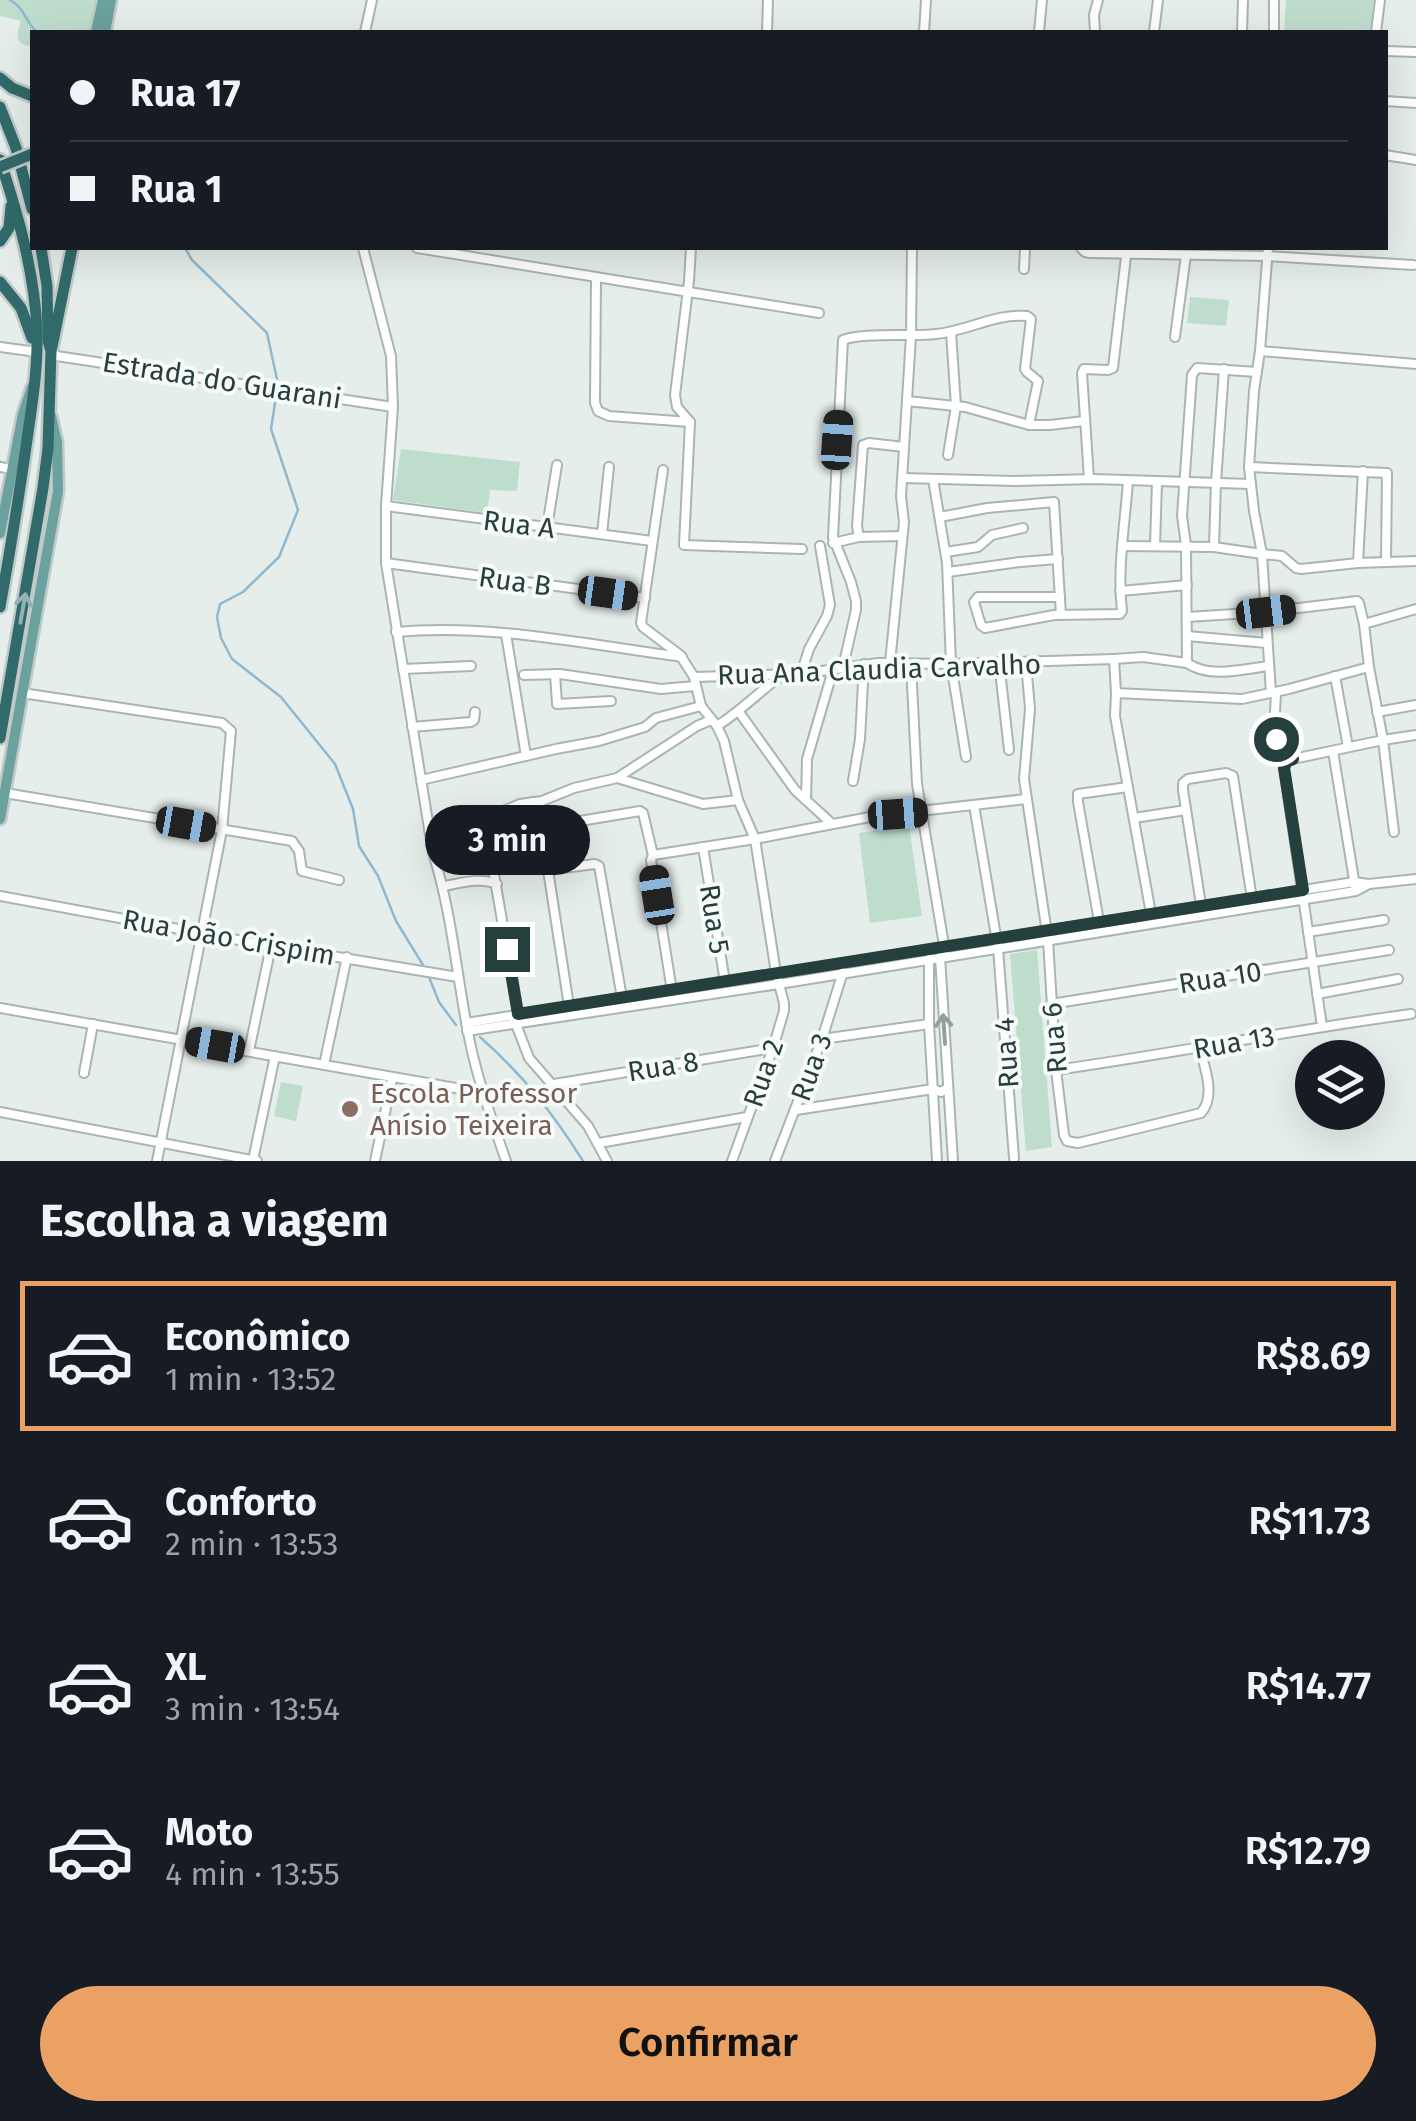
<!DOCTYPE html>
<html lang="pt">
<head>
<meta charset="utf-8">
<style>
	:root { --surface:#171b24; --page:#20242c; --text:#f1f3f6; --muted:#9ea1a6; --line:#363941; --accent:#eca164 }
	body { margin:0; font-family:"Fira Sans",sans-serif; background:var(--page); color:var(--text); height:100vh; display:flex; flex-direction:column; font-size:38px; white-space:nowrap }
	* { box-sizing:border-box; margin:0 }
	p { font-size:32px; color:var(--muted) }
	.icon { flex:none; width:55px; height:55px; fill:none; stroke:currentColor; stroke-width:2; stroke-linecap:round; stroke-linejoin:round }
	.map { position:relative; height:1161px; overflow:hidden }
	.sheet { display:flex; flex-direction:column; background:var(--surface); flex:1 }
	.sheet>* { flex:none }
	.banner { position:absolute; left:30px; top:30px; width:1358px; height:220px; border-radius:0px; box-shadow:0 10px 40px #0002; display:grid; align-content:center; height:220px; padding:0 40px; background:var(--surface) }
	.tools { position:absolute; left:1295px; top:1040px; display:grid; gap:20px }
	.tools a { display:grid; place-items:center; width:90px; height:90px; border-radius:50%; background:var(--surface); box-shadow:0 10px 40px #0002; font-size:50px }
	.end { position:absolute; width:45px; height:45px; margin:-22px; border:12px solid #253f3d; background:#fff; box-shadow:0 0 0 5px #fff }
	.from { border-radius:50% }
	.bubble { position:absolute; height:70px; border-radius:35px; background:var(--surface); box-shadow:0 10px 40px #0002; font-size:32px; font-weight:600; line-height:70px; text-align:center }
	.car { position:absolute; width:30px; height:60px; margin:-30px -15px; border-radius:12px; box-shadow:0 0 8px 2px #0007; background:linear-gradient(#222 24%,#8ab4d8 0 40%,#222 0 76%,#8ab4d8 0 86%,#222 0) }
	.banner b { display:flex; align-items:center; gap:35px; height:95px; font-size:38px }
	.banner b+b { border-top:2px solid var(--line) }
	.banner i { width:25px; height:25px; background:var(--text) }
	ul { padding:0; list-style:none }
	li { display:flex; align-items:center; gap:30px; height:150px; margin:0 20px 15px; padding:0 20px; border:5px solid transparent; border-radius:0px }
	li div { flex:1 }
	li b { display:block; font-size:38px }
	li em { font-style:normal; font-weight:600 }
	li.active { border-color:var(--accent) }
	li>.icon { width:90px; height:90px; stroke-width:1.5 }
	h2 { padding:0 40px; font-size:45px; line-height:120px }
	.action { display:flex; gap:20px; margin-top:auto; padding:20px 40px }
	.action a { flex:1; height:115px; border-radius:60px; background:var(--accent); color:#111; font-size:40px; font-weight:600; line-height:115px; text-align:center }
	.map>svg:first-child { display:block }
	.green { fill:#bfddcd }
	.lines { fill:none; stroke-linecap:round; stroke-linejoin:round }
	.stream { stroke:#90b9d0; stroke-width:2.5 }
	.minor-casing { stroke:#a8b6b3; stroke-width:12 }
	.major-casing { stroke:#c2c9c9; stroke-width:15 }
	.highway-casing { stroke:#c2c9c9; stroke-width:16 }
	.minor { stroke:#fff; stroke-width:8 }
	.major { stroke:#6ba19e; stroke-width:10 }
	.highway { stroke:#316a6a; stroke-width:11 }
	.highway-bridge-casing { stroke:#c2c9c9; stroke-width:16; stroke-linecap:butt }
	.highway-bridge { stroke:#316a6a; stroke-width:11 }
	.oneway { stroke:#94b2b2 }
	.oneway2 { stroke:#929f9e }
	.route { stroke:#253f3d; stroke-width:12 }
	.education-dot { fill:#8d6e63; stroke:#f6faf9; stroke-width:4 }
	.labels { text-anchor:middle; stroke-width:8; stroke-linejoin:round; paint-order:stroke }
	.street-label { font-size:28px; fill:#253f3d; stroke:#f6faf9 }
	.education-label { font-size:28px; fill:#785e54; stroke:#f6faf9; text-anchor:start }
</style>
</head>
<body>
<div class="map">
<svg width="1416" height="1161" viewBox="0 0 1416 1161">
	<rect width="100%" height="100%" fill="#e5eeeb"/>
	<g class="green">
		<path d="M0,0H98L92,32H32V46C15,46 16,35 21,21L0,16Z"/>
		<polygon points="1286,0 1374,0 1370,32 1284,32"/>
		<polygon points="1190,297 1229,300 1226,326 1187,323"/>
		<polygon points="401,449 520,462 517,491 490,490 487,513 393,500"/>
		<polygon points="909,825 922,916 870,923 859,833"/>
		<polygon points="1037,950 1052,1147 1026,1151 1010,954"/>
		<polygon points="281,1082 303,1086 296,1121 274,1116"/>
	</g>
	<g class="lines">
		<g class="stream">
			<path d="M10,0C27,10 24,21 37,32"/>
			<polyline points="185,248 192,260 267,333 278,384"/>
			<polyline points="276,397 271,429 298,510 279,557 243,592 220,604 217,617 221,638 232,659 281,697 335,764 353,809 359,846 378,876 396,921 423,965"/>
			<polyline points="429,977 439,1002 456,1025"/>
			<path d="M480,1037C524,1076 552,1112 583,1161"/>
		</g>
		<defs>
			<g id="minor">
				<polyline points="1274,0 1274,32"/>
				<polyline points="365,32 372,0"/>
				<polyline points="767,32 768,0"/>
				<polyline points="924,32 926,0"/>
				<polyline points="1039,32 1042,0"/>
				<polyline points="1095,32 1094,15 1098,0"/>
				<polyline points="1154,32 1158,0"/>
				<polyline points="1242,32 1243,0"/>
				<polyline points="1376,32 1380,0"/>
				<polyline points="1385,51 1416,52"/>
				<polyline points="1385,101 1416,103"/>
				<polyline points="1385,155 1416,160"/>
				<path d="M363,248L391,356L393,407L386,506V563L433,853C451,910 456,969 467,1027C475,1073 491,1117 506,1161"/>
				<polyline points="417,248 819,313"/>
				<polyline points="691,248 689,281 675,395 677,407 690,422 684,545 802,549"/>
				<polyline points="1081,248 1085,252 1090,253 1267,256 1413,265"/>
				<polyline points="1024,269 1025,248"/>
				<polyline points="596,277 595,403 598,411 609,416 690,422"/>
				<polyline points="1175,337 1186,255"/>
				<polyline points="0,347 37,352"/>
				<polyline points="1260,351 1416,364"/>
				<polyline points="50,355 393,407"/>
				<polyline points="907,401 965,407 1029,425 1050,425 1084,421"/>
				<polyline points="948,455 956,406 951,332"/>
				<polyline points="0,467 12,469"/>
				<polyline points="1249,467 1387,473 1386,562"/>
				<polyline points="663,470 641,623 643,627 680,655 694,677 701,706 717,726 724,741 738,800 755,839 776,973 784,1003 784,1011 773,1048 732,1161"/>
				<polyline points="902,478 1015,481 1094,479 1251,484"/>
				<polyline points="933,479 947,563 951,664 966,757"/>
				<polyline points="1089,479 1082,373 1084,369 1108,370 1113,368 1127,248"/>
				<polyline points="386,506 652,541"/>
				<polyline points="940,517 987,508 1054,502 1061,615"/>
				<polyline points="547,527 557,465"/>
				<polyline points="602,534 609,467"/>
				<polyline points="902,536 859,537 857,526 863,445 869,443 904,447"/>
				<polyline points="833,543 859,537"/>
				<polyline points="1123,546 1214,547 1262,554 1254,511 1249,467 1254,391 1260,351 1268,248"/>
				<polyline points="1155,546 1157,482"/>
				<polyline points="1214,547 1216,482 1224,369"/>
				<polyline points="946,552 978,547 992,535 1023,528"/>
				<polyline points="386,563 645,598"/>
				<polyline points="1358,563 1363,471"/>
				<polyline points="948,572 1020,562 1058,559"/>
				<polyline points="1120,591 1187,585"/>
				<path d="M1060,597H978L974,602L981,625L985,628L1054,615L1120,614L1122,611C1117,569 1125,524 1128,481"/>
				<polyline points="1187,617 1266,612 1357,601 1359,603 1364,624"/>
				<path d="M396,632C488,623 590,645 682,657"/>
				<polyline points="506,634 526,756"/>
				<polyline points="1187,636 1267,643"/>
				<polyline points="1114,659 1143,657 1187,663 1186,545 1182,516 1192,375 1197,368 1257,372"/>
				<polyline points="999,662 1009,750"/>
				<path d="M1026,662L1030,709L1024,779L1048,940L1056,1070L1064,1135L1067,1141L1078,1143L1201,1113C1216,1096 1205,1069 1200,1049"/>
				<polyline points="890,663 904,522 901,496 911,336 912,248"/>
				<path d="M1187,663C1210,679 1243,669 1269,666"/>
				<polyline points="911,664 917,784 945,951"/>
				<path d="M843,667L856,610V601L851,582L833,537L843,340C862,332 911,337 936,334C968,331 995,313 1027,316L1031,319L1025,369L1027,372L1038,381L1029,425"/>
				<polyline points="1369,667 1383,740 1394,832"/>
				<polyline points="403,669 471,666"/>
				<polyline points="555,674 557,704 611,701"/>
				<polyline points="801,674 809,649 827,616 830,605 820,546"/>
				<polyline points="524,675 560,674 661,689 695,686"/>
				<polyline points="1335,676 1348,747"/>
				<polyline points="694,677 801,674 878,663 951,664 1114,659 1116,693 1115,716 1152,919"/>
				<path d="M1276,692C1275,722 1270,737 1293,759"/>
				<polyline points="22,693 222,723 231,731 222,830 157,1161"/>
				<polyline points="1116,693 1242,699 1289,689 1369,667 1364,624 1416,609"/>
				<polyline points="1271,693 1262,554 1282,556 1296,568 1301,569 1358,563 1416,561"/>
				<polyline points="739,712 795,790 831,823"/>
				<polyline points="1377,712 1416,705"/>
				<path d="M717,726C741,711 760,691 783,674"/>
				<polyline points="412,727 471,722 474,720 475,712"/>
				<polyline points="1333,751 1355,886"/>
				<polyline points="1293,759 1286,762 1284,768 1322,1026"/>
				<polyline points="1293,759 1383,740 1416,735"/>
				<polyline points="617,778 703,804 738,800"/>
				<polyline points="421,780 556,749 599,741 645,727 656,718 701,706"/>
				<polyline points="853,781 860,739 864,664"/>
				<polyline points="5,793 292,841 299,851 302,871 339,880"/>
				<polyline points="806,800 807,759 833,670"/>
				<polyline points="532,802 548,870 569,1006"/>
				<polyline points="974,805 998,948 1014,1158"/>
				<polyline points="484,817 519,1018"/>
				<polyline points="1134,818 1186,810"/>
				<polyline points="538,828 640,811 643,813 653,855"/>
				<polyline points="429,830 491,816 520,804 542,801 574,788 617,778 697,726 711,720"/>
				<polyline points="703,847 725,982"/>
				<polyline points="548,870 595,864 599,866 622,998"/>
				<path d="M444,886C461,883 481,877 497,884"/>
				<polyline points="0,896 271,946 458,977"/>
				<polyline points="1202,911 1183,790 1183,783 1188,779 1226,773 1233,776 1252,899"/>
				<polyline points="1100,927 1078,802 1078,794 1128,787"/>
				<polyline points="1308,932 1384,920"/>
				<polyline points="940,957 953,1161"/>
				<polyline points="929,959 929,1024 937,1161"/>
				<polyline points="672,991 651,860 653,855 755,839 875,816 1026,799"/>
				<polyline points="1317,994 1398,979"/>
				<polyline points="1051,1004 1389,950"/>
				<polyline points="0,1008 484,1093"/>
				<polyline points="514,1019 529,1058 588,1126 607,1161"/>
				<polyline points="466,1023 1354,882 1369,884 1416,879"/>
				<polyline points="467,1031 779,984 1356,891 1369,884"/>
				<polyline points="822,1039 929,1024"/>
				<polyline points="249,1051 271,946"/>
				<polyline points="324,1065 347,957"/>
				<path d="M1056,1070C1175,1053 1292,1030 1411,1014"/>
				<polyline points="84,1073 93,1024"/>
				<polyline points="554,1084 773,1048"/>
				<polyline points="796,1110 933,1089 941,1092 948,1088"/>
				<polyline points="0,1112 257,1161"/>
				<polyline points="599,1143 747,1117"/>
				<polyline points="253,1160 275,1056"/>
				<polyline points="375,1161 392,1079"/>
				<polyline points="775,1161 822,1039 843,972"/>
			</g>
			<g id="major">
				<polyline points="96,32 103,0"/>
				<polyline points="105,32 111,0"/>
				<polyline points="0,533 23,414 32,387"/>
				<polyline points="0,819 58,491 57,442 51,416"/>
			</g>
			<g id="highway">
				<polyline points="0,78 12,88 32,96"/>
				<polyline points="0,107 16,148 32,209"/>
				<path d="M0,160C18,215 35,273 37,332C38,369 32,404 27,440C19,496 10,552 0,607"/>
				<polyline points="0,241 9,228 11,206"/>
				<polyline points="0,282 21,308 32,338"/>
				<polyline points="52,347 72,248"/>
				<polyline points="0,738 43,488 48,448 51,351 48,341 47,286 41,248"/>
			</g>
		</defs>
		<use href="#minor" class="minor-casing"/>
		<use href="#major" class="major-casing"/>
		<use href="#highway" class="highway-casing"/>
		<use href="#minor" class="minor"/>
		<use href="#major" class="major"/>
		<use href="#highway" class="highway"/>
		<defs>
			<polyline id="highway-bridge" points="0,167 32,154"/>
		</defs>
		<use href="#highway-bridge" class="highway-bridge-casing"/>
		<use href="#highway-bridge" class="highway-bridge"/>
	</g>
	<defs><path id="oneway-shaft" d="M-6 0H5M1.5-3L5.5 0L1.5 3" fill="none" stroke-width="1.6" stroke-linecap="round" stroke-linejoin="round" transform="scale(2.5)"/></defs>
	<use class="oneway" href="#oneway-shaft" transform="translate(23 608) rotate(-80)"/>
	<use class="oneway2" href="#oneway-shaft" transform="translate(944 1029) rotate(-94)"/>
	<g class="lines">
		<polyline class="route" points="507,949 518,1014 1303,890 1284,768 1286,762 1293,759 1276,739"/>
	</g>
	<circle class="education-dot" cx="350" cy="1109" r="10"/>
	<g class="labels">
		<g class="street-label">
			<text transform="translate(222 380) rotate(9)" y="10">Estrada do Guarani</text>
			<text transform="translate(519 524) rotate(7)" y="10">Rua A</text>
			<text transform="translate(515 581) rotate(8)" y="10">Rua B</text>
			<text transform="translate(879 669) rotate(-2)" y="10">Rua Ana Claudia Carvalho</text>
			<text transform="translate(715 919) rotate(81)" y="10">Rua 5</text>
			<text transform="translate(229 937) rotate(10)" y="10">Rua João Crispim</text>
			<text transform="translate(1220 977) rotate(-9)" y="10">Rua 10</text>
			<text transform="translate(1054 1038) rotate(-95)" y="10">Rua 6</text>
			<text transform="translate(1234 1042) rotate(-10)" y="10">Rua 13</text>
			<text transform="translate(1006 1053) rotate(-94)" y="10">Rua 4</text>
			<text transform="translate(663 1066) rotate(-9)" y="10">Rua 8</text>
			<text transform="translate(811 1067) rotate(-70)" y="10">Rua 3</text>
			<text transform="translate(763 1073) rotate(-71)" y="10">Rua 2</text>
		</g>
		<g class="education-label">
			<text x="370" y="1103">Escola Professor<tspan x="370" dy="32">Anísio Teixeira</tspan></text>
		</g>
	</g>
</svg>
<div class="tools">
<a><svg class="icon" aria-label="layers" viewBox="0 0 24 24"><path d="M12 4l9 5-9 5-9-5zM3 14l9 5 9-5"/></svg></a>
</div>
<i class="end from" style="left:1276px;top:739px"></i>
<i class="end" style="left:507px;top:949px"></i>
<div class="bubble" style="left:425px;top:805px;width:165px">3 min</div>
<i class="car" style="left:837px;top:440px;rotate:4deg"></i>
<i class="car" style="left:608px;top:593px;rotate:98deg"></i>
<i class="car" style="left:1266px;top:612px;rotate:83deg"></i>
<i class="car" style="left:898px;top:814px;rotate:86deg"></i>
<i class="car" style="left:186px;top:824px;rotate:100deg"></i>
<i class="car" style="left:657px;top:895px;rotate:351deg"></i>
<i class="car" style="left:215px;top:1045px;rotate:280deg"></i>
<div class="banner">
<b><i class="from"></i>Rua 17</b>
<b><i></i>Rua 1</b>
</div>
</div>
<section class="sheet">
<h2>Escolha a viagem</h2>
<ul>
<li class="active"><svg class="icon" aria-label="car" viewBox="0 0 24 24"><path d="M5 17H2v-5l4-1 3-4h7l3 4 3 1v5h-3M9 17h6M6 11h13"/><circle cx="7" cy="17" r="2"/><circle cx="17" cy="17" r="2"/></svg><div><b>Econômico</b><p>1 min · 13:52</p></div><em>R$8.69</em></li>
<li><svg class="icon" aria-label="car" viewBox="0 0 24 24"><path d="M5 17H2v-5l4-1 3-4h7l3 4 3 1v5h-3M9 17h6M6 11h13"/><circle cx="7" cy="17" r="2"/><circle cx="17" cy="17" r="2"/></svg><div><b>Conforto</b><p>2 min · 13:53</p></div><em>R$11.73</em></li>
<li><svg class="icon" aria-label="car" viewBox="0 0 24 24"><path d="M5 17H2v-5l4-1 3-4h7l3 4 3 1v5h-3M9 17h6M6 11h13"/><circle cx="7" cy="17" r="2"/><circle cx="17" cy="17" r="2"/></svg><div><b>XL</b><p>3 min · 13:54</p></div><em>R$14.77</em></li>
<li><svg class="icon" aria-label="car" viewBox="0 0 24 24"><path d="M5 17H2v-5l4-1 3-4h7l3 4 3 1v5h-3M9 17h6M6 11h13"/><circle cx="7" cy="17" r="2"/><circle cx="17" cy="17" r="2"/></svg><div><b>Moto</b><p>4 min · 13:55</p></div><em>R$12.79</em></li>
</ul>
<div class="action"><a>Confirmar</a></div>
</section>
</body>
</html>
